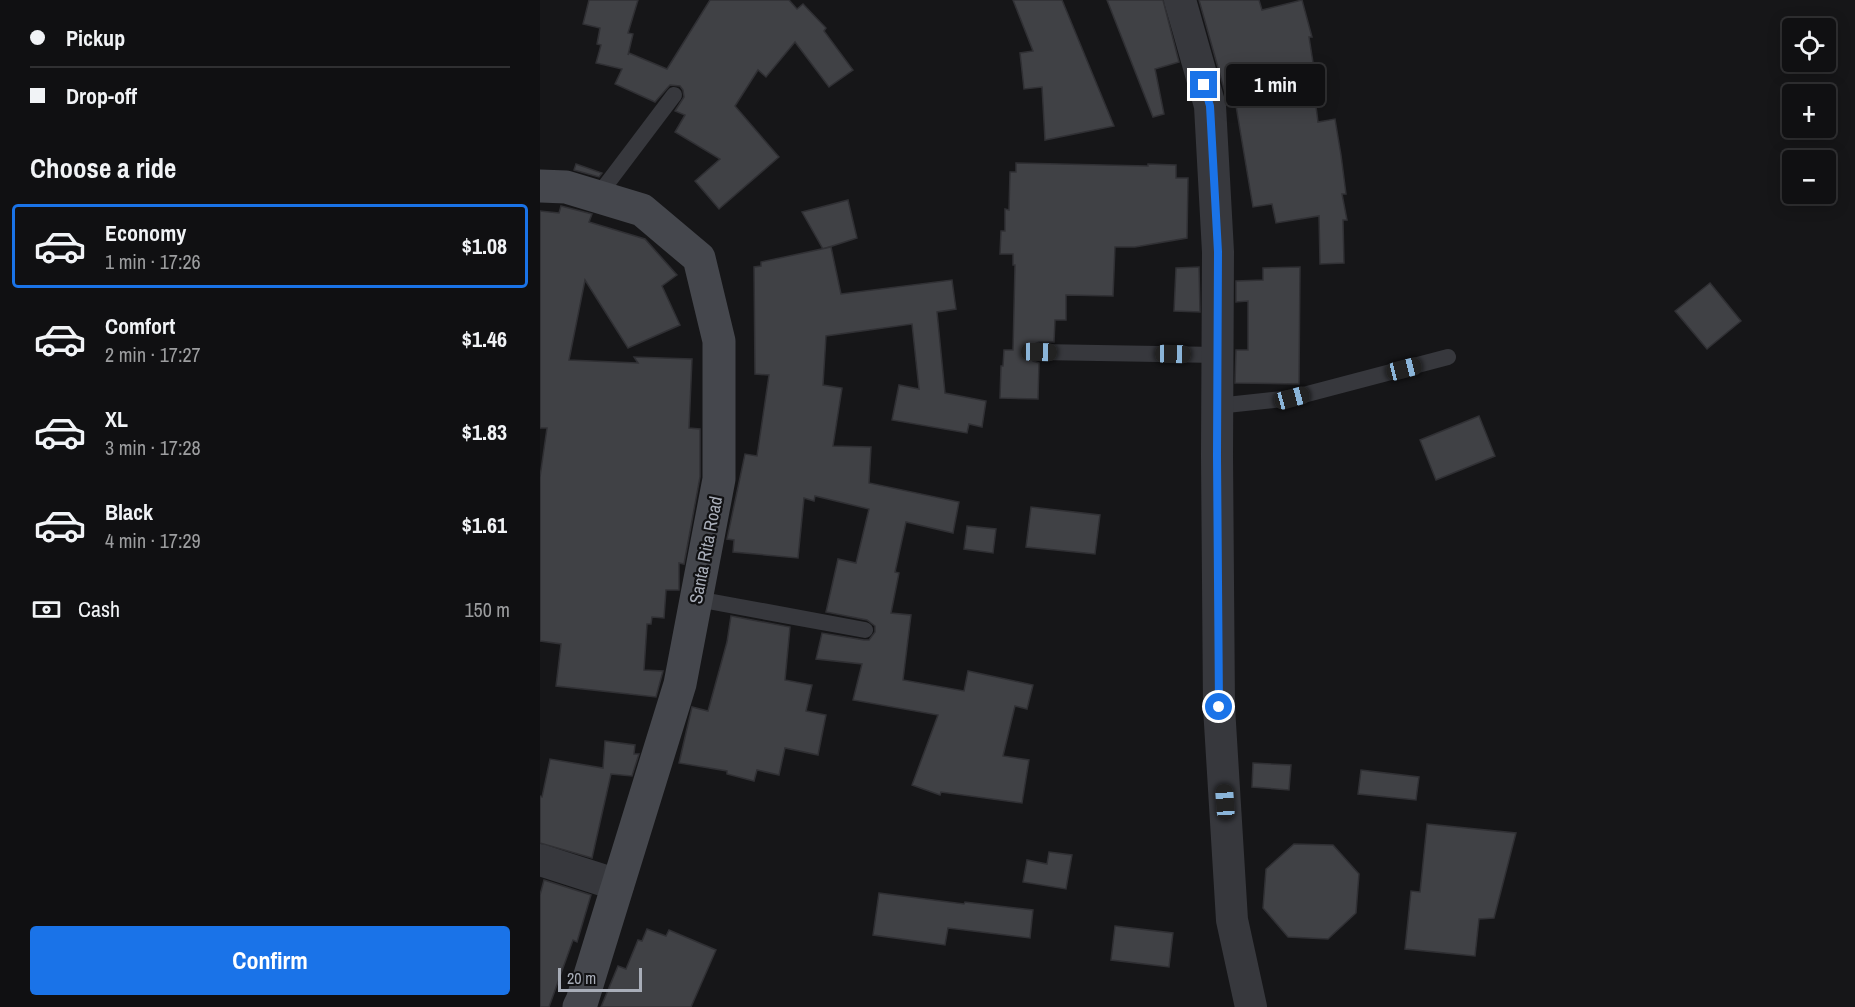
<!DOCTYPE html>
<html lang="en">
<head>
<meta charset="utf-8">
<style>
	:root { --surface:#101012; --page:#19191b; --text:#f1f3f6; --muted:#9c9d9f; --line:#303032; --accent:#1a73e8 }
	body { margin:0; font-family:"Archivo Narrow",sans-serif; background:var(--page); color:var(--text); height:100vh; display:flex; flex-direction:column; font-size:22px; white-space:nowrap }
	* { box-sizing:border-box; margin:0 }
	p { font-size:20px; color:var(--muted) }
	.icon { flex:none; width:33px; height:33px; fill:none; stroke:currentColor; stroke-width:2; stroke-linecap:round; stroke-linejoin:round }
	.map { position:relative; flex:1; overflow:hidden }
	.drawer { display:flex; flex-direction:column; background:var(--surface); width:540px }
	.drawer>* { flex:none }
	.hud { display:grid; align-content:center; height:132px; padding:0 30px; background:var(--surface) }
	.controls { position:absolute; left:1242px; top:18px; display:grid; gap:12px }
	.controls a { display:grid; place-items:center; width:54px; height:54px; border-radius:6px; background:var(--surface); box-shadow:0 3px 15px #0003,0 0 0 2px var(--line); font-size:30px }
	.scale { position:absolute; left:18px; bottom:15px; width:84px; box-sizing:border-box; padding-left:6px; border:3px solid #a8adb8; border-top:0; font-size:16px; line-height:21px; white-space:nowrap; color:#a8adb8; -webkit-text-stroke:4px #111113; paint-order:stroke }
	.end { position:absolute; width:27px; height:27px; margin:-14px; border:8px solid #1a73e8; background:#fff; box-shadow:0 0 0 3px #fff }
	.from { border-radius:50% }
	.bubble { position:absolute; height:42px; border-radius:6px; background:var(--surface); box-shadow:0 3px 15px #0003,0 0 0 2px var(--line); font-size:20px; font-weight:700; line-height:42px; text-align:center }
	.car { position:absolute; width:18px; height:36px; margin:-18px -9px; border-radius:8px; box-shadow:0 0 4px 2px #0007; background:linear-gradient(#222 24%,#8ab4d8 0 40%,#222 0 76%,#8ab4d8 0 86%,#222 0) }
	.hud b { display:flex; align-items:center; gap:21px; height:57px; font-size:22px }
	.hud b+b { border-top:2px solid var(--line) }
	.hud i { width:15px; height:15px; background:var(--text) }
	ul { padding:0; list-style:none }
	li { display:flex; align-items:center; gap:18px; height:84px; margin:0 12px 9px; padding:0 18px; border:3px solid transparent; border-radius:6px }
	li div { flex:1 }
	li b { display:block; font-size:22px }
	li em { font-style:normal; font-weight:700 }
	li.active { border-color:var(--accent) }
	li>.icon { width:54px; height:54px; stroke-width:1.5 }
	h2 { padding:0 30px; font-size:27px; line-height:72px }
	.pay { display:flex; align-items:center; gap:15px; height:66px; padding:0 30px; font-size:22px }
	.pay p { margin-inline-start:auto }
	.cta { display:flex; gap:12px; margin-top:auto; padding:12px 30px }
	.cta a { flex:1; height:69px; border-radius:6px; background:var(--accent); color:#fff; font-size:24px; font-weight:700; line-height:69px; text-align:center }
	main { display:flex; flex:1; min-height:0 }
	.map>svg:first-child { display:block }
	.building { fill:#404145; stroke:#303034; stroke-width:1.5 }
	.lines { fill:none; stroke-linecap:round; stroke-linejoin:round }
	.lane { stroke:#37383d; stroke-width:16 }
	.street { stroke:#37383d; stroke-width:32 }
	.secondary { stroke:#45474d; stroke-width:33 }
	.route { stroke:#1a73e8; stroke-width:8 }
	.labels { text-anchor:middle; stroke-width:4.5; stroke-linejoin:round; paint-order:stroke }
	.street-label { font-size:18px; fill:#a8adb8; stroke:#111113 }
</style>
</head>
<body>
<main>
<section class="drawer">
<div class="hud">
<b><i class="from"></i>Pickup</b>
<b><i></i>Drop-off</b>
</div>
<h2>Choose a ride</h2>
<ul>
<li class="active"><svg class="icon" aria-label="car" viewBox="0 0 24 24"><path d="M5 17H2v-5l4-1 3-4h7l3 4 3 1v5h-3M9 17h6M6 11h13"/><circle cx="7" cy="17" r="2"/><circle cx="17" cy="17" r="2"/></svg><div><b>Economy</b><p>1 min · 17:26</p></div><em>$1.08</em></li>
<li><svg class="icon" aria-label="car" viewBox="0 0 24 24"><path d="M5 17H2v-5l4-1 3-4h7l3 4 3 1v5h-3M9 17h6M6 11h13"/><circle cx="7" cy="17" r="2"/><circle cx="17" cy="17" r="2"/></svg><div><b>Comfort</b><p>2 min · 17:27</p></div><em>$1.46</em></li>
<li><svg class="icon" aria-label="car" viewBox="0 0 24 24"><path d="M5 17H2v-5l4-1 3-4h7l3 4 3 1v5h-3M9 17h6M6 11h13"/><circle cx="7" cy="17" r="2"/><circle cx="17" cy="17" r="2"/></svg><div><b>XL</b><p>3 min · 17:28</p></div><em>$1.83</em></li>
<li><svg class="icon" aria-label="car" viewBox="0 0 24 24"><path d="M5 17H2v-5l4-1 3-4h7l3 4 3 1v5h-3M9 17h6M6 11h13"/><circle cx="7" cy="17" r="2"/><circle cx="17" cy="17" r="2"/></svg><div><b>Black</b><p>4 min · 17:29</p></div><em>$1.61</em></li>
</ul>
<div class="pay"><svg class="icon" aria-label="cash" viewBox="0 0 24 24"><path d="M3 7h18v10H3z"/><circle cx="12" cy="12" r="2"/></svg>Cash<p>150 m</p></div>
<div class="cta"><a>Confirm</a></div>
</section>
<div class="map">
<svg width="1315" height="1007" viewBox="0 0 1315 1007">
	<rect width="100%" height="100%" fill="#161618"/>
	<g class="building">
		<polygon points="49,0 98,0 88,33 93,34 88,55 89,53 127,69 170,0 249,0 257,9 263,4 286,28 284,31 313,70 289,87 255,42 226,77 218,70 195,106 239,157 179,209 155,181 180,159 135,132 145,115 135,111 144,97 143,90 140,86 130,85 115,102 75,84 82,69 56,63 61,45 57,44 60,28 43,24"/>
		<polygon points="473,0 522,0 574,126 505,140 502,87 484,89 480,53 493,51"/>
		<polygon points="567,0 623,0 639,62 615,69 624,114 613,117"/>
		<polygon points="659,0 719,0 722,10 762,0 772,37 769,37 775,75 772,75 778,122 795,119 801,155 806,194 802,194 807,220 803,220 804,263 780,264 779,216 736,223 732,204 713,207 694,94 686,96"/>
		<polygon points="476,163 608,166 608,164 636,165 636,178 648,178 647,238 595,247 575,247 573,296 526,295 526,320 515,320 514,342 499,342 490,346 490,357 493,361 499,363 498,399 460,398 461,366 463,366 464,350 473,350 475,265 473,265 473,254 460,254 461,231 465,231 465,209 469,210 470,172 476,172"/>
		<polygon points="36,164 62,173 59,177 34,170"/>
		<polygon points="308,200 317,238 283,249 262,212"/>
		<polygon points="21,206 52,214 49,222 105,239 137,275 122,286 140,325 88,348 45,280 29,360 98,363 94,357 152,359 149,428 160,429 160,477 144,564 139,563 139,590 126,590 124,618 112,617 111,624 107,624 104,670 123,671 116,697 16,686 21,644 0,641 0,477 7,428 0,428 0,211 19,213"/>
		<polygon points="291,247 301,294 412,280 416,309 397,312 405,393 446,401 442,427 429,424 427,433 352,420 359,385 379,389 372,324 286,336 283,385 302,388 293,446 331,447 329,483 419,502 413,533 366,522 355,572 359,573 351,613 371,615 363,680 424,691 428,671 493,685 487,709 475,706 463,756 489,760 482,803 401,792 400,795 372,785 398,715 313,700 322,664 276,659 282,633 324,640 329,640 335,632 335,626 327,620 286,612 298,559 316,563 329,509 275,496 274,501 264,498 258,558 193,552 194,540 187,539 205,454 217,456 229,375 215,374 214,267 221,266 221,262"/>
		<polygon points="659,267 660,312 634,311 636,268"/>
		<polygon points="760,267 759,384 695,383 696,350 708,350 708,301 696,302 696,281 723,280 723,268"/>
		<polygon points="1170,283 1201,321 1167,349 1135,311"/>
		<polygon points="939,416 955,456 896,480 880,440"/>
		<polygon points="491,507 560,515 555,554 486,547"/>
		<polygon points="427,526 456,529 453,553 424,549"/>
		<polygon points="191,616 250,627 245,680 272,685 266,711 286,715 278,755 245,748 239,775 217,770 214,781 187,774 187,771 139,763 152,707 168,711 187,642"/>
		<polygon points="65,741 95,745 94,754 99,754 92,776 71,774 52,858 0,843 0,796 2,797 10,759 63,768"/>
		<polygon points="713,763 751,765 749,790 712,787"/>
		<polygon points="821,770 879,777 876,800 818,794"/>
		<polygon points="887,824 976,833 954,918 939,919 935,956 865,949 871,891 880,892"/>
		<polygon points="754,844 793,845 819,874 816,913 788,939 748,937 723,908 726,869"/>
		<polygon points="509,852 532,855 526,889 483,882 487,860 507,864"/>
		<polygon points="4,880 51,895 37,942 33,940 9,1007 0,1007 0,895"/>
		<polygon points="339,893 424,904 425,902 493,910 490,938 408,928 405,945 333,935"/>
		<polygon points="575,926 633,933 629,967 571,960"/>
		<polygon points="107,929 126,936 129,930 176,950 151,1007 61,1007 78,966 86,969 98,940 102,941"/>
	</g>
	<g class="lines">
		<g class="lane">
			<polyline points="57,197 134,95"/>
			<polyline points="499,352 678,355"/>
			<polyline points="677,406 752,398 908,357"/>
			<polyline points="157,599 325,630"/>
		</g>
		<g class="street">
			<polyline points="640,0 670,106 678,252 677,456 679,707 692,920 711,1007"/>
			<polyline points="0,860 78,885"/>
		</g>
		<polyline class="secondary" points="0,186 26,187 102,210 159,258 179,341 179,479 140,684 42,1001 39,1007"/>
	</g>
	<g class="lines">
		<polyline class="route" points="664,85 670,106 678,252 677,456 679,707"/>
	</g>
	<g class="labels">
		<g class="street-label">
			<text transform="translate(166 550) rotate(-79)" y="6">Santa Rita Road</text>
		</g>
	</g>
</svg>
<div class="controls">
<a><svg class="icon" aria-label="locate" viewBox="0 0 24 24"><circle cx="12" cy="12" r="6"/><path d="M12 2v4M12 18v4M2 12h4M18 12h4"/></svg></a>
<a>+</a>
<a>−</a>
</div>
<div class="scale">20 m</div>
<i class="end from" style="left:679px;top:707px"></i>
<i class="end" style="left:664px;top:85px"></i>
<div class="bubble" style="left:686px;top:64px;width:99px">1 min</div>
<i class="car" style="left:499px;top:352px;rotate:91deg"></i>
<i class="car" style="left:633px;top:354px;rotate:91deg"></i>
<i class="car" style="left:864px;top:369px;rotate:76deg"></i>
<i class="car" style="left:752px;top:398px;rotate:75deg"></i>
<i class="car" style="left:685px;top:802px;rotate:356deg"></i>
</div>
</main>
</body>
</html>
